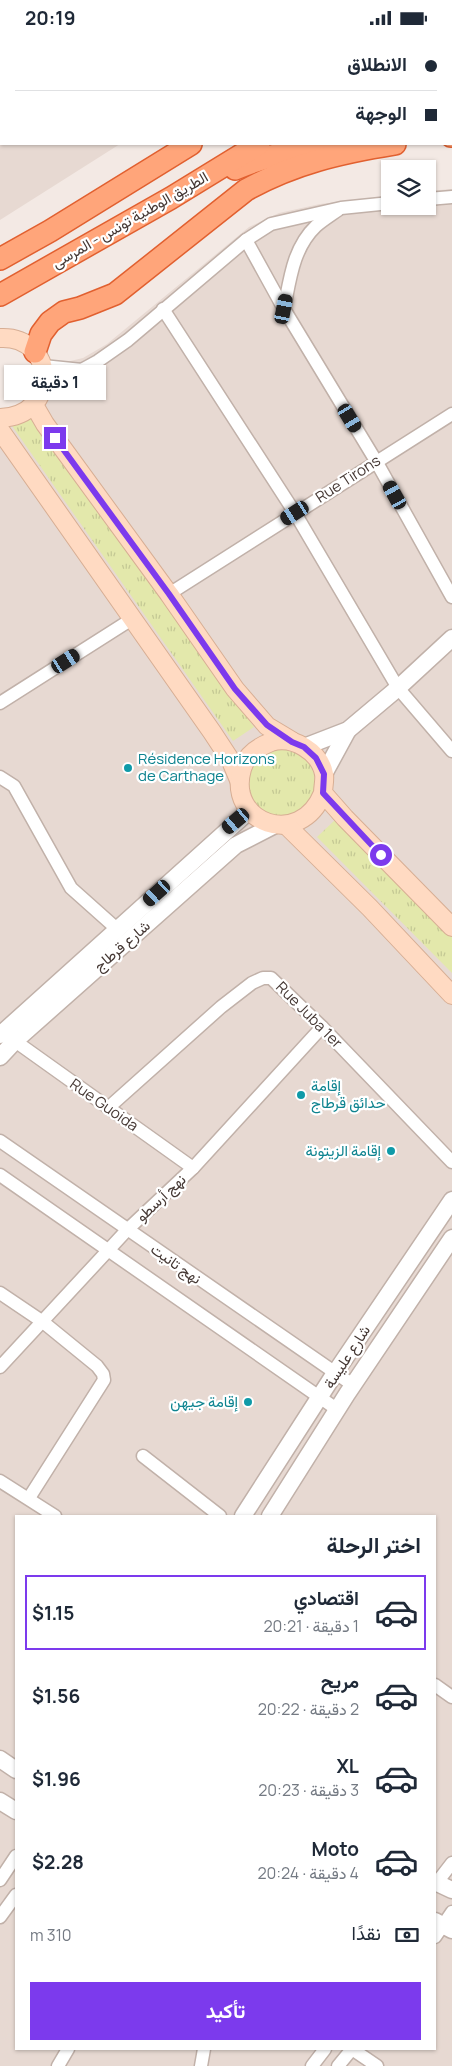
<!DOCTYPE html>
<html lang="ar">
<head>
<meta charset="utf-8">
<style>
	:root { --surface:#fff; --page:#f6f6f7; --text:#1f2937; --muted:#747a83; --line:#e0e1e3; --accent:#7c3aed }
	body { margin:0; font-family:Manrope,Vazirmatn,sans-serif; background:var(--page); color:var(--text); direction:rtl; height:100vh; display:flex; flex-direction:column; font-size:19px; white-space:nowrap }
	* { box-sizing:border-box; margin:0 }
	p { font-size:16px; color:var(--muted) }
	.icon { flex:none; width:28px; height:28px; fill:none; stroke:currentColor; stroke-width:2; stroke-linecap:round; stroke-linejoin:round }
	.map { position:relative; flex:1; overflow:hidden; direction:ltr }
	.sheet { position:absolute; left:15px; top:1480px; width:421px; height:535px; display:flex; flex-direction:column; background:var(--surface); border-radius:0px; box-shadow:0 1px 4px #0004; direction:rtl }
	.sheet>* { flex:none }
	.hud { position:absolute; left:0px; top:0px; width:452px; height:110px; box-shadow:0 1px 4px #0004; direction:rtl; display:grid; align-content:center; height:110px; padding:0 15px; background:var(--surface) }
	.fabs { position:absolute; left:381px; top:125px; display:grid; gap:10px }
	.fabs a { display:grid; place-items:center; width:55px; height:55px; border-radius:0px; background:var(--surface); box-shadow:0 1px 4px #0004; font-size:25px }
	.end { position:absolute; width:22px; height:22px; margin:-11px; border:6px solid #7c3aed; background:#fff; box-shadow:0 0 0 2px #fff }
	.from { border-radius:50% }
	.bubble { position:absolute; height:35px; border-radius:0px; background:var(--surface); box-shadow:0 1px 4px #0004; font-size:16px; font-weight:700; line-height:35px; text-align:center; direction:rtl }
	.car { position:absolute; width:15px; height:30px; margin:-15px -8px; border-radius:6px; box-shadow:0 0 4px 1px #0007; background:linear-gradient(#222 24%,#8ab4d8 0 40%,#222 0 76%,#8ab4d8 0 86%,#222 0) }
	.hud b { display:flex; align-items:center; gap:18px; height:48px; font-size:19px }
	.hud b+b { border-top:1px solid var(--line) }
	.hud i { width:12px; height:12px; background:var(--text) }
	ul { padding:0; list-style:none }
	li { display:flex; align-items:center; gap:15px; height:75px; margin:0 10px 8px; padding:0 5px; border:2px solid transparent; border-radius:0px }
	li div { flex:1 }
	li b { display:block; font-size:19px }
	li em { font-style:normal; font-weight:700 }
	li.active { border-color:var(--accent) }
	li>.icon { width:45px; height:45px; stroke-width:1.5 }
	h2 { padding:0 15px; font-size:22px; line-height:60px }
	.pay { display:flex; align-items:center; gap:12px; height:55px; padding:0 15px; font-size:19px }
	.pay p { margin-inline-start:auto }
	.primary-button { display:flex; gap:10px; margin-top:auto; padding:10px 15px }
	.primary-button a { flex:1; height:58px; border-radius:0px; background:var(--accent); color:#fff; font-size:20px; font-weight:700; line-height:58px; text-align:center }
	.status { display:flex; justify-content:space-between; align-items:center; height:35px; padding:0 25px; background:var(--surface); direction:ltr }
	.status svg { height:14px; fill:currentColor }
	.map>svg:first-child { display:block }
	.residential { fill:#e7d9d2; fill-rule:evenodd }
	.grass { fill:url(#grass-tufts) }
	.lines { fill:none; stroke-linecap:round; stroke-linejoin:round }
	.stream { stroke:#9eeef2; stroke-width:4 }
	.minor-casing { stroke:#c1b1a9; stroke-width:15 }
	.tertiary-casing { stroke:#c1b1a9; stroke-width:19 }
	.secondary-casing { stroke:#d7ae94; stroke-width:20 }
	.trunk-casing { stroke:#e16030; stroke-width:24 }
	.minor { stroke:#fff; stroke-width:12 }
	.tertiary { stroke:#fff; stroke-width:16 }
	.secondary { stroke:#ffdac2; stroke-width:18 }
	.trunk { stroke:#ffa57a; stroke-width:21 }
	.route { stroke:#7c3aed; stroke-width:6 }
	.culture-dot { fill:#0f9aa8; stroke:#fff; stroke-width:2 }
	.labels { text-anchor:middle; stroke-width:4.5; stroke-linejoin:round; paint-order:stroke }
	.street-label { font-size:15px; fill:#453834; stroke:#fff }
	.culture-label { font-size:15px; fill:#0d838f; stroke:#fff; text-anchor:start }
</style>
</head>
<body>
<div class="status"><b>20:19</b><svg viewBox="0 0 49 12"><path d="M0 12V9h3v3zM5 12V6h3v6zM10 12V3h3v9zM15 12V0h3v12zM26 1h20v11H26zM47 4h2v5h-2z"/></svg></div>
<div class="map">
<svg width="452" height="2031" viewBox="0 0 452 2031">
	<defs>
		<pattern id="grass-tufts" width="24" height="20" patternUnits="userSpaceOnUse" patternTransform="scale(1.25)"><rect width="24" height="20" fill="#e3e8ab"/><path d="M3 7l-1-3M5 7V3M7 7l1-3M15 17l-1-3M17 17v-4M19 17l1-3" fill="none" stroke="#c4c894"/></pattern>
	</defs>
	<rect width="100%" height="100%" fill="#f3e9e4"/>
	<g class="residential">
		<polygon points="0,0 291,0 1,1 1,109 120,109 0,185"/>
		<path d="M452,154V2031H0V392L10,388L48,340L62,328L83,323L107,309L249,192L279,178L320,169L390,161V171H428V156ZM16,1481H435V2014H16Z"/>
	</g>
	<g class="grass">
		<polygon points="31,374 254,692 233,706 10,388"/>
		<path d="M284,714C293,717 302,719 308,727C322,744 314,775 291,781C284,783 272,780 264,779L247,759C250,730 251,717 284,714Z"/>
		<polygon points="336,784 452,900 452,938 317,802"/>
	</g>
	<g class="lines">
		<polyline class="stream" points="451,25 452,25"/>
		<defs>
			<g id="minor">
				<polyline points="126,1 128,0"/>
				<polyline points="0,51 1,52"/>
				<polyline points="0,85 1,84"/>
				<polyline points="428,164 452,162"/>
				<polyline points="246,205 284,274 376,426 452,562"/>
				<polyline points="163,274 295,478 398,653 452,716"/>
				<path d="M284,274C290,244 293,213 316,191C323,185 331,180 338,175"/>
				<polyline points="43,331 82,335"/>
				<polyline points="43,356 98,326 128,305 246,205 271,189 341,173 390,168"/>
				<polyline points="169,559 452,379"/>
				<polyline points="0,668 132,584"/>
				<polyline points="0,742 14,751 71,853 117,894"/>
				<polyline points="15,1006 193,1133"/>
				<polyline points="108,1073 221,972 252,948 263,943 271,943 322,992 452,1127"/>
				<polyline points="0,1106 353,1350"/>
				<polyline points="0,1140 338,1375"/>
				<polyline points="0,1258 43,1287 97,1331 103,1339 104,1345 29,1463"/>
				<polyline points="0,1332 127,1195 193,1133 322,992"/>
				<polyline points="143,1421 220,1481"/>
				<polyline points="0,1446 55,1481"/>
				<polyline points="435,1650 452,1662"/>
				<polyline points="0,1845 16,1821"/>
				<polyline points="435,1850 452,1828"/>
				<polyline points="0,1882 16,1860"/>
				<polyline points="435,1902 452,1877"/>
				<polyline points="352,2014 377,2031"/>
				<polyline points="58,2031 68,2014"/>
				<polyline points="201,2031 204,2014"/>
				<polyline points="312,2031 325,2014"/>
				<polyline points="338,2031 352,2014"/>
			</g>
			<g id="tertiary">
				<polyline points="304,712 348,695 398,653 452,603"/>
				<polyline points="324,739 348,695"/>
				<polyline points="0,1000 249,776"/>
				<polyline points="0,1022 15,1006 236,810 275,790"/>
				<polyline points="243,1481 335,1338 452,1165"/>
				<polyline points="270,1481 347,1359 452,1203"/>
				<polyline points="0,1724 16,1735"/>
				<polyline points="0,1766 16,1776"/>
				<polyline points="435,1847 452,1855"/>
				<polyline points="435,1886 452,1895"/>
			</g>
			<g id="secondary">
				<path d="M0,303C56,300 61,381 0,383"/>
				<polyline points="34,370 45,389 169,559 235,654 267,691 292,706"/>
				<polyline points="0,395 212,697 231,726 239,745"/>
				<path d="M323,758C300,815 226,788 242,734C246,720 258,712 271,707C293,700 320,717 324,739C325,745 323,752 323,758L345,783L452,892"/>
				<polyline points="286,790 370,873 452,960"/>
			</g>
			<g id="trunk">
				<polyline points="364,1 366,0"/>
				<polyline points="427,1 429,0"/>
				<polyline points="451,101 452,101"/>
				<path d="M235,134C266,121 298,113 331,110"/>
				<polyline points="0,224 50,196 191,109"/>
				<polyline points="0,260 171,163 259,109"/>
				<path d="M35,317L41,299L50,287L64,277L80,273L115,259L246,155C295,128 340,118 395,109"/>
			</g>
		</defs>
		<use href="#minor" class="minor-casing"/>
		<use href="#tertiary" class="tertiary-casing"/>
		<use href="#secondary" class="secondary-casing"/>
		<use href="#trunk" class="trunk-casing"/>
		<use href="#minor" class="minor"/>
		<use href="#tertiary" class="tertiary"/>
		<use href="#secondary" class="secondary"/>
		<use href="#trunk" class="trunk"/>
	</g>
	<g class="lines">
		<polyline class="route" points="55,403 169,559 235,654 267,690 292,707 304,712 316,723 324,739 323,758 381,820"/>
	</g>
	<g class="culture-dot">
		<circle cx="128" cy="733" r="5"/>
		<circle cx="301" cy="1060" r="5"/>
		<circle cx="391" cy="1116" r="5"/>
		<circle cx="248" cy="1367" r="5"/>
	</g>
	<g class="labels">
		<g class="street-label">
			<text transform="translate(130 185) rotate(-30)" y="5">الطريق الوطنية تونس - المرسى</text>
			<text transform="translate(348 444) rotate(-33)" y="5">Rue Tirons</text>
			<text transform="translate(122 911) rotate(-41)" y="5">شارع قرطاج</text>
			<text transform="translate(309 980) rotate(45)" y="5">Rue Juba 1er</text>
			<text transform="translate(104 1070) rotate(35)" y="5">Rue Guoida</text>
			<text transform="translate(161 1163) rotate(-43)" y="5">نهج أرسطو</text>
			<text transform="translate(176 1229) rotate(35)" y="5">نهج تانيت</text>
			<text transform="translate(347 1322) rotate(-57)" y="5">شارع عليسة</text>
		</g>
		<g class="culture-label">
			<text x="138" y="729">Résidence Horizons<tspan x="138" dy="17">de Carthage</tspan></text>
			<text x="311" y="1056">إقامة<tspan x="311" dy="17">حدائق قرطاج</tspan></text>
			<text x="381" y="1121" text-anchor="end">إقامة الزيتونة</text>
			<text x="238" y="1372" text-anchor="end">إقامة جيهن</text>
		</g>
	</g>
</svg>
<div class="fabs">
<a><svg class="icon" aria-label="layers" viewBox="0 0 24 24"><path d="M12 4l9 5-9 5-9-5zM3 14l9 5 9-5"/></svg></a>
</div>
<i class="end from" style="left:381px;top:820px"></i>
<i class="end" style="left:55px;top:403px"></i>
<div class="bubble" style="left:4px;top:330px;width:102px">1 دقيقة</div>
<i class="car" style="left:284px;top:274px;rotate:11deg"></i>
<i class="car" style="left:350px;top:383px;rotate:149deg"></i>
<i class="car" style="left:395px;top:460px;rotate:331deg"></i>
<i class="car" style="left:295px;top:478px;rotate:237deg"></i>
<i class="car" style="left:66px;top:626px;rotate:58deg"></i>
<i class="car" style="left:236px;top:786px;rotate:230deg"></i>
<i class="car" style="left:157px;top:858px;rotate:228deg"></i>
<div class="hud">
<b><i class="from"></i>الانطلاق</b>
<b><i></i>الوجهة</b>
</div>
<section class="sheet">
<h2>اختر الرحلة</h2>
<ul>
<li class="active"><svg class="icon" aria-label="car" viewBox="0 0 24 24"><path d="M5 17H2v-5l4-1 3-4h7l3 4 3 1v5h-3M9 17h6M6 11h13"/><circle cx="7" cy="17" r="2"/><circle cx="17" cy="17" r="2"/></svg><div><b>اقتصادي</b><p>1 دقيقة · 20:21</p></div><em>$1.15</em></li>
<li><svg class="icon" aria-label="car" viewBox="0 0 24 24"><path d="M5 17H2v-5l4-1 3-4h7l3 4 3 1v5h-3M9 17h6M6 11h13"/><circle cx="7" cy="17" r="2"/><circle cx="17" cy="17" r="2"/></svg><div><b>مريح</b><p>2 دقيقة · 20:22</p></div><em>$1.56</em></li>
<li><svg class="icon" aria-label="car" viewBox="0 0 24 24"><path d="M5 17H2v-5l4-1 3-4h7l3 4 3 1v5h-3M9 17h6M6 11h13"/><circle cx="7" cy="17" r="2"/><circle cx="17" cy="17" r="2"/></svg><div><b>XL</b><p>3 دقيقة · 20:23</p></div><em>$1.96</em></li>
<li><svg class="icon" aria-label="car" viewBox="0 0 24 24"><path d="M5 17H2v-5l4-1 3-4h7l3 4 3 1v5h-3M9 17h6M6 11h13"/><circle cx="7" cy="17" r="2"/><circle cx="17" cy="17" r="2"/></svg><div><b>Moto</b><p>4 دقيقة · 20:24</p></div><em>$2.28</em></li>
</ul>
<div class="pay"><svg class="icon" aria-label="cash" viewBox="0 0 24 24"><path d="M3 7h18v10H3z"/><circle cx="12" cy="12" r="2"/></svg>نقدًا<p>310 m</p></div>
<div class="primary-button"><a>تأكيد</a></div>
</section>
</div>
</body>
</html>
